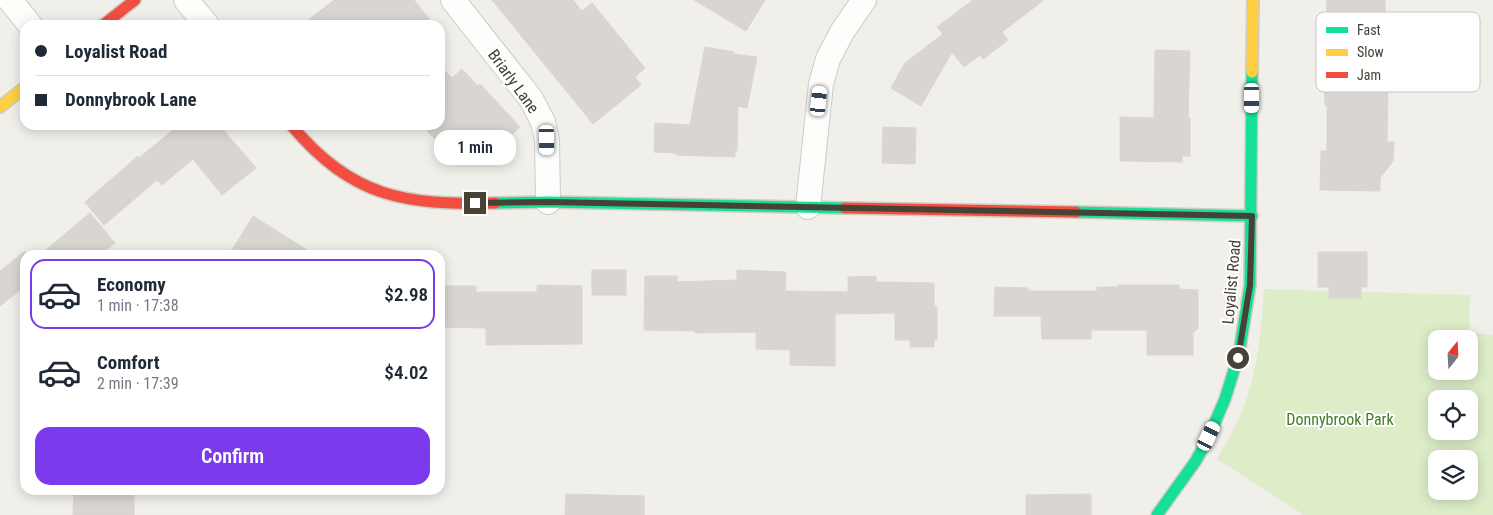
<!DOCTYPE html>
<html lang="en">
<head>
<meta charset="utf-8">
<style>
	:root { --surface:#fff; --page:#f6f6f7; --text:#1f2937; --muted:#747a83; --line:#e0e1e3; --accent:#7c3aed }
	body { margin:0; font-family:"Roboto Condensed",sans-serif; background:var(--page); color:var(--text); height:100vh; display:flex; flex-direction:column; font-size:19px; white-space:nowrap }
	* { box-sizing:border-box; margin:0 }
	p { font-size:16px; color:var(--muted) }
	.icon { flex:none; width:28px; height:28px; fill:none; stroke:currentColor; stroke-width:2; stroke-linecap:round; stroke-linejoin:round }
	.map { position:relative; flex:1; overflow:hidden }
	.sheet { position:absolute; left:20px; top:250px; width:425px; height:245px; display:flex; flex-direction:column; background:var(--surface); border-radius:15px; box-shadow:0 2px 12px #0003 }
	.sheet>* { flex:none }
	.banner { position:absolute; left:20px; top:20px; width:425px; height:110px; border-radius:15px; box-shadow:0 2px 12px #0003; display:grid; align-content:center; height:110px; padding:0 15px; background:var(--surface) }
	.needle { width:32px; rotate:18deg }
	.controls { position:absolute; left:1428px; top:330px; display:grid; gap:10px }
	.controls a { display:grid; place-items:center; width:50px; height:50px; border-radius:10px; background:var(--surface); box-shadow:0 2px 12px #0003; font-size:25px }
	.end { position:absolute; width:22px; height:22px; margin:-11px; border:6px solid #484135; background:#fff; box-shadow:0 0 0 2px #fff }
	.from { border-radius:50% }
	.bubble { position:absolute; height:35px; border-radius:15px; background:var(--surface); box-shadow:0 2px 12px #0003; font-size:16px; font-weight:600; line-height:35px; text-align:center }
	.car { position:absolute; width:15px; height:30px; margin:-15px -8px; border-radius:6px; box-shadow:0 0 4px 1px #0007; background:linear-gradient(#fff 24%,#345 0 40%,#fff 0 76%,#345 0 86%,#fff 0) }
	.banner b { display:flex; align-items:center; gap:18px; height:48px; font-size:19px }
	.banner b+b { border-top:1px solid var(--line) }
	.banner i { width:12px; height:12px; background:var(--text) }
	ul { padding:9px 0 0; list-style:none }
	li { display:flex; align-items:center; gap:15px; height:70px; margin:0 10px 8px; padding:0 5px; border:2px solid transparent; border-radius:15px }
	li div { flex:1 }
	li b { display:block; font-size:19px }
	li em { font-style:normal; font-weight:600 }
	li.on { border-color:var(--accent) }
	li>.icon { width:45px; height:45px; stroke-width:1.5 }
	.cta { display:flex; gap:10px; margin-top:auto; padding:10px 15px }
	.cta a { flex:1; height:58px; border-radius:15px; background:var(--accent); color:#fff; font-size:20px; font-weight:600; line-height:58px; text-align:center }
	.map>svg:first-child { display:block }
	.green { fill:#ddedc8; fill-rule:evenodd }
	.building { fill:#d9d6d1; stroke:#d9d6d0 }
	.lines { fill:none; stroke-linecap:round; stroke-linejoin:round }
	.street-casing { stroke:#cdcbc6; stroke-width:26 }
	.fast-casing { stroke:#d1ccc0; stroke-width:14 }
	.slow-casing { stroke:#d1ccc0; stroke-width:14 }
	.jam-casing { stroke:#d1ccc0; stroke-width:14 }
	.street { stroke:#fdfdfc; stroke-width:24 }
	.fast { stroke:#16e098; stroke-width:11 }
	.slow { stroke:#ffcf43; stroke-width:11 }
	.jam { stroke:#f24e42; stroke-width:11 }
	.route { stroke:#484135; stroke-width:6 }
	.labels { text-anchor:middle; stroke-width:4; stroke-linejoin:round; paint-order:stroke }
	.street-label { font-size:16px; fill:#484135; stroke:#fff }
	.park-label { font-size:16px; fill:#447e24; stroke:#fff }
	.key { fill:#fff; stroke:#c8c6c2; stroke-width:1 }
	.key-label { font-size:14px; fill:#484135 }
</style>
</head>
<body>
<div class="map">
<svg width="1493" height="515" viewBox="0 0 1493 515">
	<rect width="100%" height="100%" fill="#f0efea"/>
	<path class="green" d="M1264,289L1470,295L1469,333L1493,335V515H1304L1217,459C1228,440 1239,421 1246,400C1258,365 1262,326 1264,289ZM1436,339H1469V371H1436ZM1436,399H1469V431H1436ZM1436,459H1469V491H1436Z"/>
	<g class="building">
		<polygon points="334,0 414,0 434,25 302,25"/>
		<polygon points="492,0 573,0 582,11 592,3 645,68 635,77 641,85 593,124"/>
		<polygon points="694,0 765,0 746,31"/>
		<polygon points="973,0 1044,0 1002,32 1008,40 983,59 980,55 964,67 952,52 921,106 891,88 905,63 943,34 937,27"/>
		<polygon points="1327,0 1385,0 1385,35 1399,35 1399,52 1401,52 1401,83 1388,83 1387,142 1394,142 1393,161 1380,178 1380,191 1320,190 1321,151 1327,151 1327,105 1325,105 1324,82"/>
		<polygon points="705,47 734,52 733,54 757,57 747,108 738,106 737,151 735,151 735,157 676,155 676,153 654,152 655,123 690,125"/>
		<polygon points="1155,50 1190,51 1188,118 1190,118 1190,156 1182,156 1182,162 1120,161 1120,117 1154,118"/>
		<polygon points="440,66 452,78 462,69 478,86 480,84 520,127 501,145 495,139 482,151 470,138 464,144 460,139 440,158 440,145 422,125 440,125"/>
		<polygon points="179,125 219,125 256,168 222,195 193,159 162,185 157,180 104,225 85,202 138,156 139,158"/>
		<polygon points="883,127 916,128 915,164 882,163"/>
		<polygon points="90,213 115,243 100,255 40,255"/>
		<polygon points="253,216 315,255 229,255"/>
		<polygon points="25,251 25,286 0,306 0,271"/>
		<polygon points="1318,252 1367,252 1367,287 1361,287 1361,298 1329,298 1329,287 1318,287"/>
		<rect x="592" y="270" width="34" height="25"/>
		<polygon points="737,270 786,272 785,291 848,292 848,277 876,276 876,282 934,283 934,307 937,307 937,340 934,340 934,347 910,347 910,340 895,340 895,313 835,314 835,366 790,365 790,350 756,349 756,332 695,333 695,331 644,330 645,276 677,276 677,282 737,280"/>
		<polygon points="537,285 582,286 582,344 486,345 486,328 441,327 443,286 476,286 476,292 537,292"/>
		<polygon points="1118,285 1179,285 1179,289 1198,290 1198,329 1195,329 1195,332 1193,332 1193,355 1147,355 1147,330 1091,330 1091,339 1042,339 1041,316 994,316 995,287 1028,288 1028,291 1097,291 1097,287 1118,287"/>
		<polygon points="74,490 134,490 134,515 73,515"/>
		<polygon points="566,494 644,496 644,515 565,515"/>
		<polygon points="1091,494 1091,515 1026,515 1026,495"/>
	</g>
	<g class="lines">
		<defs>
			<g id="street">
				<polyline points="10,0 30,25"/>
				<polyline points="186,0 207,25"/>
				<polyline points="453,0 531,99 543,122 547,140 548,202"/>
				<polyline points="808,207 821,84 828,59 842,32 864,0"/>
			</g>
			<g id="fast">
				<polyline points="495,203 548,202 845,208"/>
				<polyline points="1076,212 1252,216"/>
				<polyline points="1157,515 1195,462 1207,441 1225,399 1239,354 1250,285 1252,72"/>
			</g>
			<g id="slow">
				<polyline points="1252,72 1253,0"/>
				<polyline points="0,107 25,87"/>
			</g>
			<g id="jam">
				<polyline points="103,25 135,0"/>
				<path d="M291,125C353,198 404,205 495,203"/>
				<polyline points="845,208 1076,212"/>
			</g>
		</defs>
		<use href="#street" class="street-casing"/>
		<use href="#fast" class="fast-casing"/>
		<use href="#slow" class="slow-casing"/>
		<use href="#jam" class="jam-casing"/>
		<use href="#street" class="street"/>
		<use href="#fast" class="fast"/>
		<use href="#slow" class="slow"/>
		<use href="#jam" class="jam"/>
	</g>
	<g class="lines">
		<polyline class="route" points="475,203 548,202 1252,216 1250,285 1238,358"/>
	</g>
	<g class="labels">
		<g class="street-label">
			<text transform="translate(514 81) rotate(54)" y="6">Briarly Lane</text>
			<text transform="translate(1231 282) rotate(-85)" y="6">Loyalist Road</text>
		</g>
		<g class="park-label">
			<text x="1340" y="425">Donnybrook Park</text>
		</g>
	</g>
	<rect x="1316" y="12" width="164" height="80" rx="8" class="key"/>
	<rect x="1326" y="27" width="22" height="6" fill="#16e098"/>
	<rect x="1326" y="49" width="22" height="7" fill="#ffcf43"/>
	<rect x="1326" y="72" width="22" height="6" fill="#f24e42"/>
	<g class="key-label">
		<text x="1357" y="35">Fast</text>
		<text x="1357" y="57">Slow</text>
		<text x="1357" y="80">Jam</text>
	</g>
</svg>
<div class="controls">
<a><svg class="needle" viewBox="-14 -14 28 28"><path d="M0-13l5 13h-10z" fill="#e53935"/><path d="M0 13l5-13h-10z" fill="#747a83"/></svg></a>
<a><svg class="icon" aria-label="locate" viewBox="0 0 24 24"><circle cx="12" cy="12" r="6"/><path d="M12 2v4M12 18v4M2 12h4M18 12h4"/></svg></a>
<a><svg class="icon" aria-label="layers" viewBox="0 0 24 24"><path d="M12 4l9 5-9 5-9-5zM3 14l9 5 9-5"/></svg></a>
</div>
<i class="end from" style="left:1238px;top:358px"></i>
<i class="end" style="left:475px;top:203px"></i>
<div class="bubble" style="left:434px;top:130px;width:82px">1 min</div>
<i class="car" style="left:1252px;top:98px;rotate:180deg"></i>
<i class="car" style="left:819px;top:101px;rotate:6deg"></i>
<i class="car" style="left:547px;top:140px;rotate:179deg"></i>
<i class="car" style="left:1209px;top:436px;rotate:26deg"></i>
<div class="banner">
<b><i class="from"></i>Loyalist Road</b>
<b><i></i>Donnybrook Lane</b>
</div>
<section class="sheet">
<ul>
<li class="on"><svg class="icon" aria-label="car" viewBox="0 0 24 24"><path d="M5 17H2v-5l4-1 3-4h7l3 4 3 1v5h-3M9 17h6M6 11h13"/><circle cx="7" cy="17" r="2"/><circle cx="17" cy="17" r="2"/></svg><div><b>Economy</b><p>1 min · 17:38</p></div><em>$2.98</em></li>
<li><svg class="icon" aria-label="car" viewBox="0 0 24 24"><path d="M5 17H2v-5l4-1 3-4h7l3 4 3 1v5h-3M9 17h6M6 11h13"/><circle cx="7" cy="17" r="2"/><circle cx="17" cy="17" r="2"/></svg><div><b>Comfort</b><p>2 min · 17:39</p></div><em>$4.02</em></li>
</ul>
<div class="cta"><a>Confirm</a></div>
</section>
</div>
</body>
</html>
